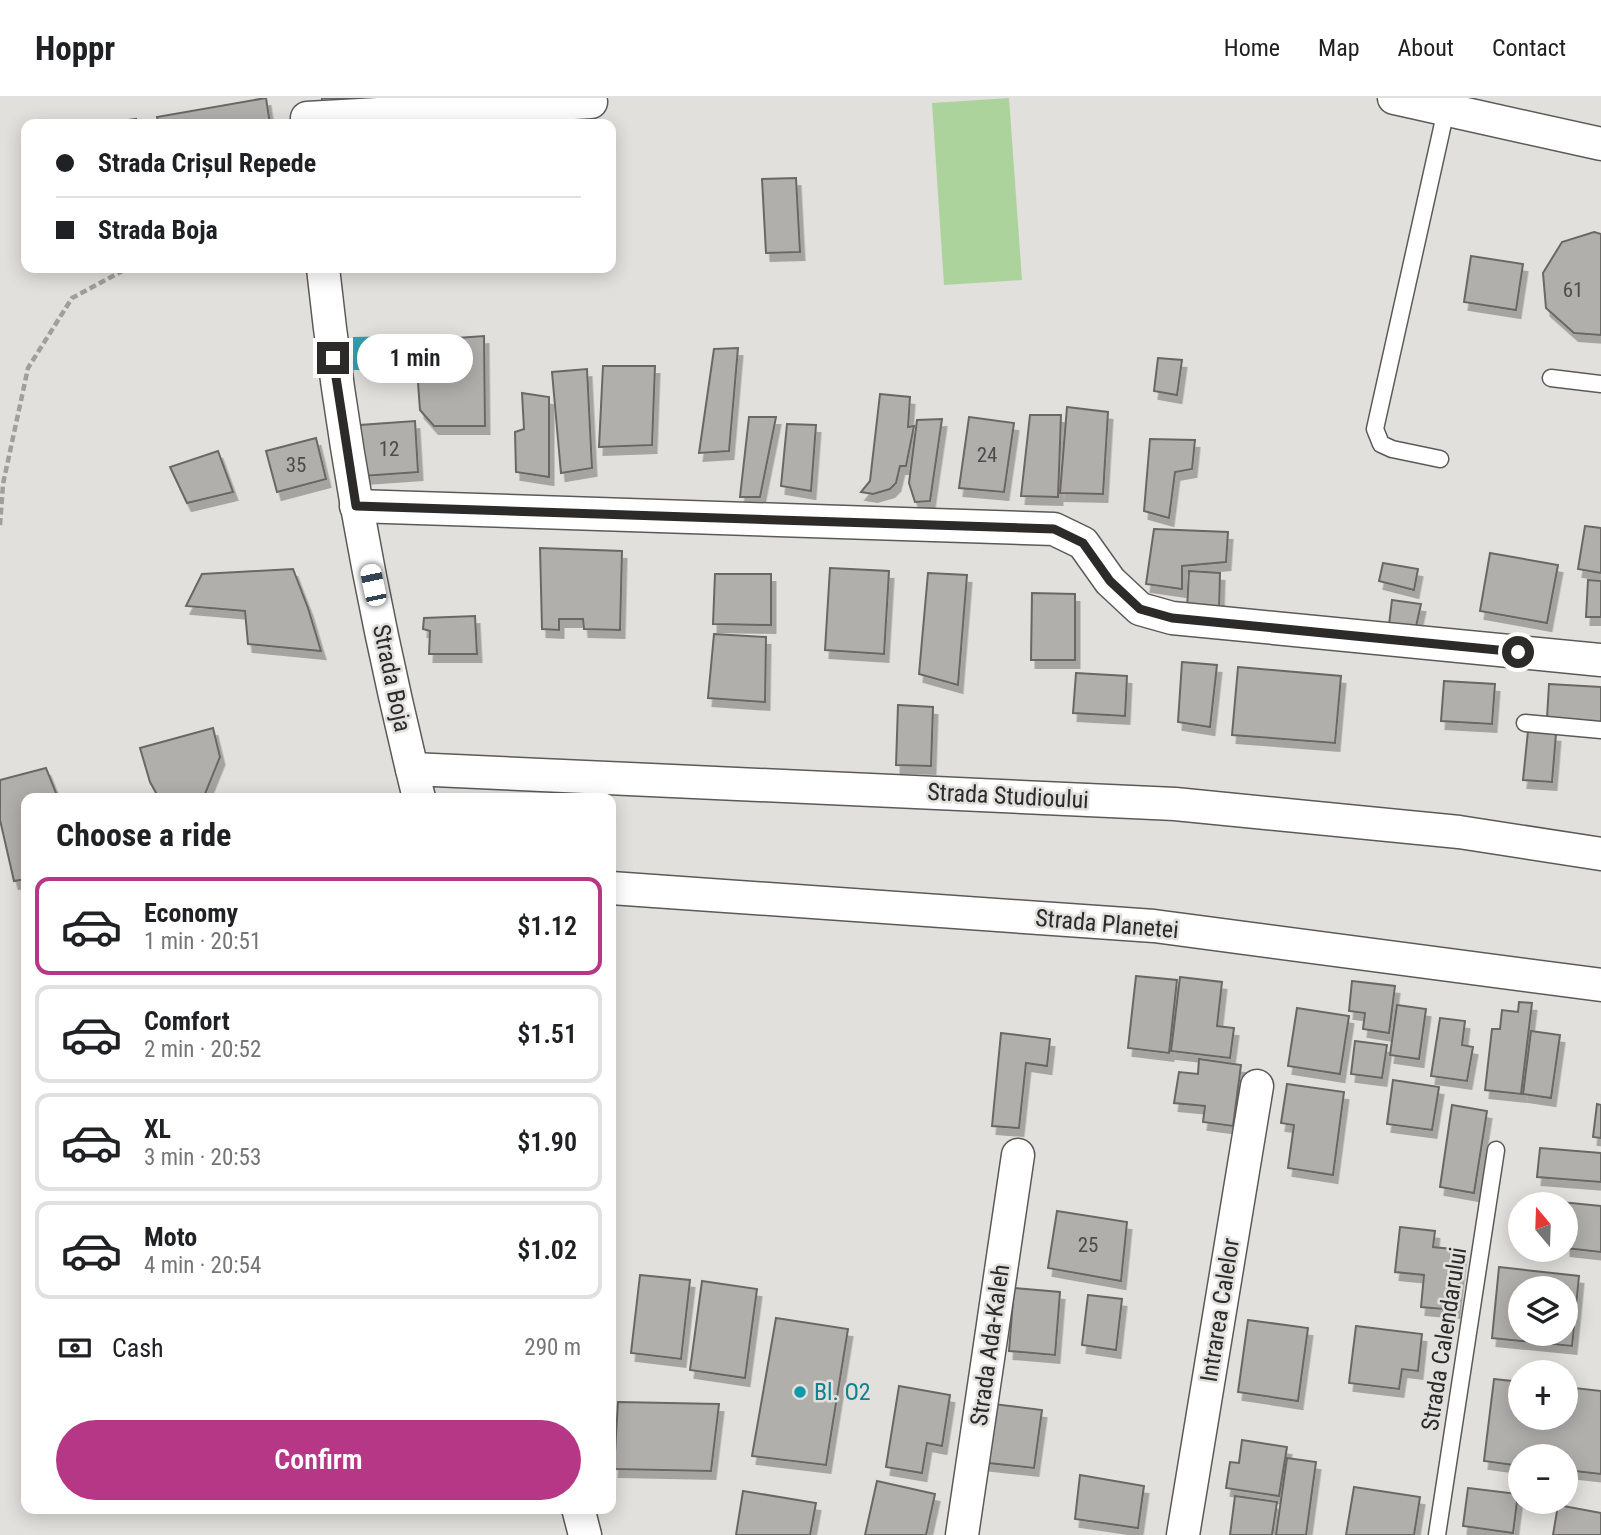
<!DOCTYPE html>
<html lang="en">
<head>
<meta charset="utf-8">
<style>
	:root { --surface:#fff; --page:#f2f2f2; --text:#202124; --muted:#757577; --line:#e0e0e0; --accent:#b53785 }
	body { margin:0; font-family:"Roboto Condensed",sans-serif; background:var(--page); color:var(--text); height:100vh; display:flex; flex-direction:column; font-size:26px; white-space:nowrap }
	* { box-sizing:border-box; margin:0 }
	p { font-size:23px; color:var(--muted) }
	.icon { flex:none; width:38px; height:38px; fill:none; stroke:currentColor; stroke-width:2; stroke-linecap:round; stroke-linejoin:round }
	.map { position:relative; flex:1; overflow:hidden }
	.details { position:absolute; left:21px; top:695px; width:595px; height:721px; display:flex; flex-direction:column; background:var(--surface); border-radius:14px; box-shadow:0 4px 18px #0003 }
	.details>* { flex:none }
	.hud { position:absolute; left:21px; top:21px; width:595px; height:154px; border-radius:14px; box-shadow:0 4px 18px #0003; display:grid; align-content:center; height:154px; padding:0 35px; background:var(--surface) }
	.needle { width:46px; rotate:341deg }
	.buttons { position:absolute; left:1508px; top:1094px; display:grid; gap:14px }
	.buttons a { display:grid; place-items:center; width:70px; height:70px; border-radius:50%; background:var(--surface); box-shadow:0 4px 18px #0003; font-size:35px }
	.end { position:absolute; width:32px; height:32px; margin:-16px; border:9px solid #2c2b2a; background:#fff; box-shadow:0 0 0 4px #fff }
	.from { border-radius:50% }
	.bubble { position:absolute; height:49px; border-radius:24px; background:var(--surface); box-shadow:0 4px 18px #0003; font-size:23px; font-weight:600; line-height:49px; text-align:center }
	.car { position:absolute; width:21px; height:42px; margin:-21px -10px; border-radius:9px; box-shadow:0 0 5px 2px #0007; background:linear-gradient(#fff 24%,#345 0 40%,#fff 0 76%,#345 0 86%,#fff 0) }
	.hud b { display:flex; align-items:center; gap:24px; height:66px; font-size:26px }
	.hud b+b { border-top:2px solid var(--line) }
	.hud i { width:18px; height:18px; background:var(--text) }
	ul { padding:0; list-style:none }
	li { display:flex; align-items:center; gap:21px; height:98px; margin:0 14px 10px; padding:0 21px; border:4px solid var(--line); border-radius:14px }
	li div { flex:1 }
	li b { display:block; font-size:26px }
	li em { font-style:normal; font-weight:600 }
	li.selected { border-color:var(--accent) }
	li>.icon { width:63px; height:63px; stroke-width:1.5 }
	h2 { padding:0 35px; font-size:32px; line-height:84px }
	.pay { display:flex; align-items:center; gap:18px; height:77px; padding:0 35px; font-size:26px }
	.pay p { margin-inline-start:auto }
	.primary-button { display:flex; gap:14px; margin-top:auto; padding:14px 35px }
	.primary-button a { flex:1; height:80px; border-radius:42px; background:var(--accent); color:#fff; font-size:28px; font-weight:600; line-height:80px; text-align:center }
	header { display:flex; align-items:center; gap:42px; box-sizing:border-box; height:98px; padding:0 35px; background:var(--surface); border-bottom:2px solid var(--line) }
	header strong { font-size:33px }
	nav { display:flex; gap:38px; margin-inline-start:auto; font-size:24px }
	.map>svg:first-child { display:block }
	.green { fill:#acd39c }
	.water { fill:#359faf }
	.building { fill:#b1afac; stroke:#6a6865; stroke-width:2; fill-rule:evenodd; filter:url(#shadow) }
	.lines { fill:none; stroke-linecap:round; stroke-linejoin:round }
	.service-casing { stroke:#5c5a58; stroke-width:19 }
	.minor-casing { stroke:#5c5a58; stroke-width:35 }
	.path { stroke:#a19f9c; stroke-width:4.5; stroke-dasharray:7 3.5; stroke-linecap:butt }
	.service { stroke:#fff; stroke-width:16 }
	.minor { stroke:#fff; stroke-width:32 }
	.route { stroke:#2c2b2a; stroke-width:9 }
	.culture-dot { fill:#0f9aa8; stroke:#e2e0dc; stroke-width:2.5 }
	.labels { text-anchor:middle; stroke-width:5; stroke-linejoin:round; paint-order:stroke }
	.number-label { font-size:21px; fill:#4d4c4a }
	.street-label { font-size:24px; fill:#2c2b2a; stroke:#e2e0dc }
	.culture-label { font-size:24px; fill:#0d838f; stroke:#e2e0dc; text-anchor:start }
</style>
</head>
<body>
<header>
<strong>Hoppr</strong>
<nav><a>Home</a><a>Map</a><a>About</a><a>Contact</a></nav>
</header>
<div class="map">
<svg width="1601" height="1437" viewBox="0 0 1601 1437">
	<defs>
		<filter id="shadow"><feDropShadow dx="4.5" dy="8" stdDeviation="0" flood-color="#0004"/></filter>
	</defs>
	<rect width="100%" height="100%" fill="#e2e0dc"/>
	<polygon class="green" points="1009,0 1022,182 944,187 932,5"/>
	<polygon class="water" points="399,238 399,246 406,249 408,256 399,262 399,272 352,272 353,239"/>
	<g class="building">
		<polygon points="266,0 270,26 159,26 157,19"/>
		<polygon points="322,0 444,0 322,5"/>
		<polygon points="136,21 136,26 98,26"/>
		<polygon points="796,80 800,154 766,155 762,81"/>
		<polygon points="1594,134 1601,136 1601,237 1574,235 1546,210 1543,175 1562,144"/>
		<polygon points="1471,158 1523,166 1516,212 1464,204"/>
		<polygon points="484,238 485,328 434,328 420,312 415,243"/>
		<polygon points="738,250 729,353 699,355 714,251"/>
		<polygon points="1158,260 1182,262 1177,297 1154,293"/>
		<polygon points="603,268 655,268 652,347 599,349"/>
		<polygon points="587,271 592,370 561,375 552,274"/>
		<polygon points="522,295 549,299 549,379 516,374 515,334 524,331"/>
		<polygon points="880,296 910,299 908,329 914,328 906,368 900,368 896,385 890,391 873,396 861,394 870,383"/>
		<polygon points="1067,309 1108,314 1103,396 1060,395"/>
		<polygon points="1030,317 1061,317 1058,399 1021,398"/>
		<polygon points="749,319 776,319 760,399 740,399"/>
		<polygon points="969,319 1014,325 1004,394 959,390"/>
		<polygon points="942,321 930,403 915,404 909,385 917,322"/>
		<polygon points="415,323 418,374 363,378 360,327"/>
		<polygon points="787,326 816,327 811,393 781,388"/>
		<polygon points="316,340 326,381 277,394 266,353"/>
		<polygon points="1150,341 1195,342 1192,371 1175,374 1169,420 1144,413"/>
		<polygon points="218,353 233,394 187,405 170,369"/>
		<polygon points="1585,428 1601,430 1601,475 1578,471"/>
		<polygon points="1154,431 1228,434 1226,464 1182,468 1182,491 1146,486"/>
		<polygon points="540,450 622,453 620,532 584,531 583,521 559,521 559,532 542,531"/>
		<polygon points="1490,455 1558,467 1547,525 1480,513"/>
		<polygon points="1383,465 1418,471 1414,492 1379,483"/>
		<polygon points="830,470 889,473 884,556 825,552"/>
		<polygon points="293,471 308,510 321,553 248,546 245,513 186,508 202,476"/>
		<polygon points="1189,473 1220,475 1219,513 1187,511"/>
		<polygon points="928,475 967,477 958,587 919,576"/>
		<polygon points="715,476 771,476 771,527 713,526"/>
		<polygon points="1588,482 1601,483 1601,519 1586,519"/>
		<polygon points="1032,495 1075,496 1075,562 1031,562"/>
		<polygon points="1392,502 1421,506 1415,533 1389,527"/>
		<polygon points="475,518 477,556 429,556 430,533 423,531 424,520"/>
		<polygon points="714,536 766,539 765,604 708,600"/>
		<polygon points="1182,564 1217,567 1210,629 1178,624"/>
		<polygon points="1238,569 1341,578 1335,645 1232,637"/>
		<polygon points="1076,575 1127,578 1125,618 1073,615"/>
		<polygon points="1444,583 1495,586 1492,626 1441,623"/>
		<polygon points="1549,586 1601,589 1601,626 1547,620"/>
		<polygon points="898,607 933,609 931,668 896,667"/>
		<polygon points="213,630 220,659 205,696 197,700 159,700 150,684 140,650"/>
		<polygon points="1528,633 1556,636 1552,684 1523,682"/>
		<polygon points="46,670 58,700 26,700 26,781 14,783 0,722 0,682"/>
		<polygon points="1136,878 1177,882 1169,955 1128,950"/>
		<polygon points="1180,879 1222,884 1217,928 1234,930 1230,960 1171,953"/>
		<polygon points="1352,883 1395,888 1389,935 1363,931 1365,915 1349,913"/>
		<polygon points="1519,904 1532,905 1521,996 1485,992 1492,931 1500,931 1502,912 1518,914"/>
		<polygon points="1397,907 1426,911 1419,961 1390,957"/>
		<polygon points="1297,910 1349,918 1340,976 1288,968"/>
		<polygon points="1440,920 1465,923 1462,947 1473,949 1467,983 1431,978"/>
		<polygon points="1531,933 1560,937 1551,1000 1523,996"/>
		<polygon points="1001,935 1050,941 1047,968 1026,965 1019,1030 992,1028"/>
		<polygon points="1355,943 1387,947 1382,980 1351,976"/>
		<polygon points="1199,961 1241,967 1233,1028 1203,1024 1205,1008 1174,1005 1179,974 1198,976"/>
		<polygon points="1393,982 1439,989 1432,1032 1387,1026"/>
		<polygon points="1287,986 1344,994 1333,1077 1288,1070 1294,1027 1281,1025"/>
		<polygon points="1597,1006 1601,1007 1601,1040 1593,1039"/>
		<polygon points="1452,1007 1487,1013 1474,1095 1440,1089"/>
		<polygon points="1540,1050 1601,1055 1601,1084 1537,1079"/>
		<polygon points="1541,1102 1601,1108 1601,1154 1566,1150 1566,1106 1541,1106"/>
		<polygon points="1057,1113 1127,1124 1121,1183 1048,1170"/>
		<polygon points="1400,1129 1435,1133 1433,1149 1462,1152 1455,1212 1421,1209 1424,1177 1395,1174"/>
		<path d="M1499,1169L1579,1178L1572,1248L1492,1240ZM1521,1190H1566V1236H1521Z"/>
		<polygon points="640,1177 690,1182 681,1261 631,1255"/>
		<polygon points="702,1183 757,1191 745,1280 690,1272"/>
		<polygon points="1014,1190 1060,1194 1055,1257 1009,1253"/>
		<polygon points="1088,1197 1122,1201 1116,1252 1082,1247"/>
		<polygon points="776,1220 848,1231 826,1367 752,1358"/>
		<polygon points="1248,1222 1308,1230 1298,1303 1238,1294"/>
		<polygon points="1356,1228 1422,1236 1418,1273 1402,1271 1399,1291 1349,1285"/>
		<polygon points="1494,1281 1521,1284 1521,1320 1566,1320 1566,1289 1601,1293 1601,1376 1566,1372 1566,1358 1549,1358 1549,1353 1533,1351 1532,1358 1521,1358 1521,1368 1484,1363"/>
		<polygon points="899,1288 950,1297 942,1348 927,1345 922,1375 886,1369"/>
		<polygon points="618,1304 719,1306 711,1373 614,1371"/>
		<polygon points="985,1305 1042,1312 1034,1370 980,1364"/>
		<polygon points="1242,1342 1287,1349 1279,1398 1226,1390 1230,1364 1239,1365"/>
		<polygon points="1287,1360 1316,1364 1306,1437 1276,1437"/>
		<polygon points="1080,1377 1144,1388 1138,1430 1075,1421"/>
		<polygon points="877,1383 935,1396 926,1437 865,1437"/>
		<polygon points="1354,1389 1420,1399 1414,1437 1346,1437"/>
		<polygon points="1468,1390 1518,1396 1513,1435 1463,1428"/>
		<polygon points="743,1393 816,1405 810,1437 736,1437"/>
		<polygon points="1235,1398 1277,1404 1272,1437 1230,1437"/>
		<polygon points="1558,1407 1601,1415 1601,1437 1553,1437"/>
	</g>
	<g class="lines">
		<defs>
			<g id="service">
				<polyline points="1551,280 1601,286"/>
				<polyline points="1440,361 1392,351 1381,346 1375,331 1446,12"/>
				<polyline points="1525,625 1601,632"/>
				<polyline points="1437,1437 1496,1052"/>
			</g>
			<g id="minor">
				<polyline points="1394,0 1601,46"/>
				<polyline points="307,20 591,4"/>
				<path d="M323,170C342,348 376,526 419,700"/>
				<polyline points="356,408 1054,431 1083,445 1110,483 1140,511 1172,520 1601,562"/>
				<polyline points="412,671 1175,706 1459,734 1601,756"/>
				<polyline points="611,790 1154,828 1601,887"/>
				<polyline points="578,1410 585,1437"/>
				<polyline points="962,1437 1018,1057"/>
				<polyline points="1183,1437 1257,988"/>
			</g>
		</defs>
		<use href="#service" class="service-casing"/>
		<use href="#minor" class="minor-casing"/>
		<polyline class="path" points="0,427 3,386 28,270 72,200 128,170"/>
		<use href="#service" class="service"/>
		<use href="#minor" class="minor"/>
	</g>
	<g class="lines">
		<polyline class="route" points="333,260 356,408 1054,431 1083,445 1110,483 1140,511 1172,520 1518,554"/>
	</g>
	<circle class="culture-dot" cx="800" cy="1294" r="7"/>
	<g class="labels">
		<g class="number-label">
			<text x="1573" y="199">61</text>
			<text x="389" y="358">12</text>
			<text x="987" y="364">24</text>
			<text x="296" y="374">35</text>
			<text x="1088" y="1154">25</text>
		</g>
		<g class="street-label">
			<text transform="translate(392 580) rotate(78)" y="8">Strada Boja</text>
			<text transform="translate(1008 698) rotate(3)" y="8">Strada Studioului</text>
			<text transform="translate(1107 826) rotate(5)" y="8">Strada Planetei</text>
			<text transform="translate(1220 1212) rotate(-81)" y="8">Intrarea Calelor</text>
			<text transform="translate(1444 1241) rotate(-81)" y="8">Strada Calendarului</text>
			<text transform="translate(990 1247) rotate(-82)" y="8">Strada Ada-Kaleh</text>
		</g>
		<g class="culture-label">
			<text x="814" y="1302">Bl. O2</text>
		</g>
	</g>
</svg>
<div class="buttons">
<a><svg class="needle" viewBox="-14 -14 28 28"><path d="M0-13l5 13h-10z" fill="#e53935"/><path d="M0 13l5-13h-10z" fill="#757577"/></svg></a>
<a><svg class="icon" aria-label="layers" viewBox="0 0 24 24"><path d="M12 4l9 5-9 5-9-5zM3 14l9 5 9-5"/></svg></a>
<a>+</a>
<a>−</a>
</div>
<i class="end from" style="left:1518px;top:554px"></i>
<i class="end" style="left:333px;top:260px"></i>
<div class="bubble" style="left:357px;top:236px;width:116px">1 min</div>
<i class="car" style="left:373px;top:487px;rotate:348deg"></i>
<div class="hud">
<b><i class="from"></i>Strada Crișul Repede</b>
<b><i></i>Strada Boja</b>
</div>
<section class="details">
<h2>Choose a ride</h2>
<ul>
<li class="selected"><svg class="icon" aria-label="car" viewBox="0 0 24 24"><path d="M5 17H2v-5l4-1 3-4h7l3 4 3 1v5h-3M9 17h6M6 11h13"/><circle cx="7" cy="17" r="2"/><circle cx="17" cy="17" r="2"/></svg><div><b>Economy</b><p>1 min · 20:51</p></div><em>$1.12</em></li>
<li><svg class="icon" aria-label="car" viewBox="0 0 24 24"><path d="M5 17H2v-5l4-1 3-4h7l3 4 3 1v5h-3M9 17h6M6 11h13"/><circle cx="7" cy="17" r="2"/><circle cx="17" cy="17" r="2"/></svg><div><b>Comfort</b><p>2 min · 20:52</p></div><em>$1.51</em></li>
<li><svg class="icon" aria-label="car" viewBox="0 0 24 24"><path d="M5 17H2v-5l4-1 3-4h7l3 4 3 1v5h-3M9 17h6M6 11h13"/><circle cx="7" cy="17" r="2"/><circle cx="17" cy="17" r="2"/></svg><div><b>XL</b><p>3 min · 20:53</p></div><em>$1.90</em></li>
<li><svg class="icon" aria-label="car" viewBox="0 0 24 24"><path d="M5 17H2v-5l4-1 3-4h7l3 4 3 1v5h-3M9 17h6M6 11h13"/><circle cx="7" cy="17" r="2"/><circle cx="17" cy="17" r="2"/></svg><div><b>Moto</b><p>4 min · 20:54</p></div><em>$1.02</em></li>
</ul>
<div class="pay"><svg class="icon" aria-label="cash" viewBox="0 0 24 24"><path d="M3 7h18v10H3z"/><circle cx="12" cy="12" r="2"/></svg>Cash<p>290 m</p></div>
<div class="primary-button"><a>Confirm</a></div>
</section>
</div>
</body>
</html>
